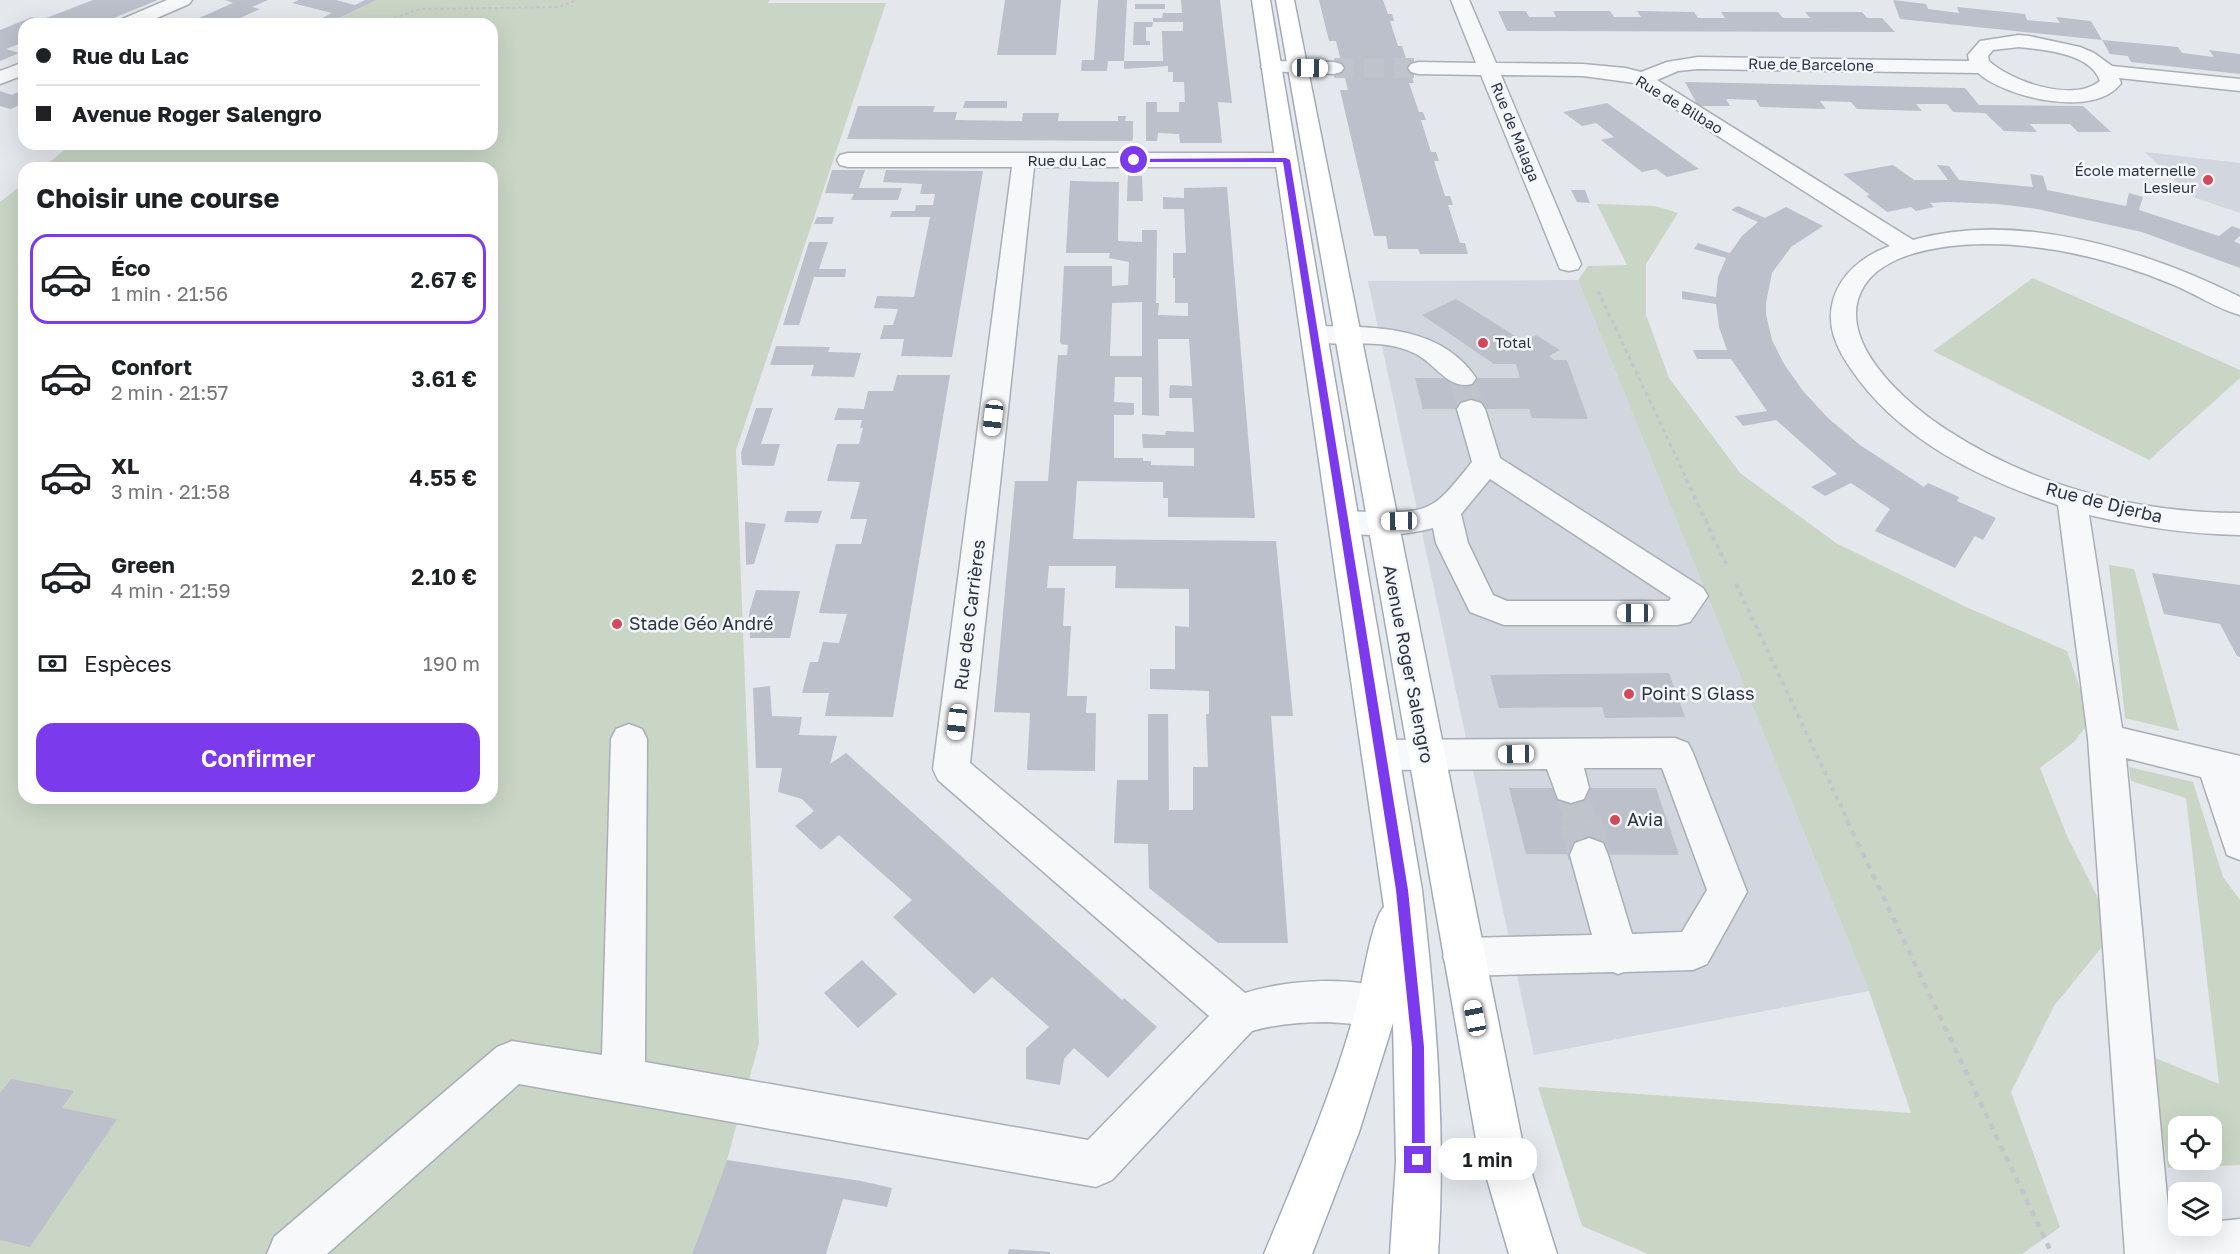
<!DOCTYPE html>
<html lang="fr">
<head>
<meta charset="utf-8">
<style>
	:root { --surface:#fff; --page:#f2f2f2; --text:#202124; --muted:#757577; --line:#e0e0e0; --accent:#7c3aed }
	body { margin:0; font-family:"Golos Text",sans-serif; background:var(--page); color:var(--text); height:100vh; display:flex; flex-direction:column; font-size:22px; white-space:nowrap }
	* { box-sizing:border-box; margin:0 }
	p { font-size:20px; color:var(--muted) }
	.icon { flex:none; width:33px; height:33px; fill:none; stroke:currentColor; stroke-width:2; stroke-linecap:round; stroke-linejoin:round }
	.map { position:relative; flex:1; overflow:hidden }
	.panel { position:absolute; left:18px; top:162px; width:480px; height:642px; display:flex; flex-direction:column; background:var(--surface); border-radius:18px; box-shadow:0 6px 24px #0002 }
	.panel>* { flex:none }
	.guide { position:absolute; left:18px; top:18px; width:480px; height:132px; border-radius:18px; box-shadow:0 6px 24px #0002; display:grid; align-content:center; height:132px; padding:0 18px; background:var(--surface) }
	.tools { position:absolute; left:2168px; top:1116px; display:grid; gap:12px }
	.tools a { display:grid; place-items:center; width:54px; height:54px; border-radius:12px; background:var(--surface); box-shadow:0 6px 24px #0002; font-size:30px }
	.end { position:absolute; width:27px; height:27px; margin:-14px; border:8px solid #7c3aed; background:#fff; box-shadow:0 0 0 3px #fff }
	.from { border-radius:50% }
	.bubble { position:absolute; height:42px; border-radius:18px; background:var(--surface); box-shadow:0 6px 24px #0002; font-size:20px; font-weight:600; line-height:42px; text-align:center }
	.car { position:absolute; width:18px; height:36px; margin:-18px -9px; border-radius:8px; box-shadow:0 0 4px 2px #0007; background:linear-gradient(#fff 24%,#345 0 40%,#fff 0 76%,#345 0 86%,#fff 0) }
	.guide b { display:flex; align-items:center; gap:21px; height:57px; font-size:22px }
	.guide b+b { border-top:2px solid var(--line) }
	.guide i { width:15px; height:15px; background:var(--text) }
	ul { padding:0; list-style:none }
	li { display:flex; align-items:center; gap:18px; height:90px; margin:0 12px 9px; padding:0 6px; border:3px solid transparent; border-radius:18px }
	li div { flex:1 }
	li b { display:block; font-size:22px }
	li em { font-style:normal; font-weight:600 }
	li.active { border-color:var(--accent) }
	li>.icon { width:54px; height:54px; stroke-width:1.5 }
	h2 { padding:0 18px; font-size:27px; line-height:72px }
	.pay { display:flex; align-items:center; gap:15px; height:66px; padding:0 18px; font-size:22px }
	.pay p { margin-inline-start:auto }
	.button { display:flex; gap:12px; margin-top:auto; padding:12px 18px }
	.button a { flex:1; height:69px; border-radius:18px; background:var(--accent); color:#fff; font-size:24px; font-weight:600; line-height:69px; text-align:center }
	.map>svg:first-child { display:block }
	.built { fill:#d2d6de }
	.green { fill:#c9d6c5; fill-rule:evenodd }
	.building { fill:#bbc0ca; fill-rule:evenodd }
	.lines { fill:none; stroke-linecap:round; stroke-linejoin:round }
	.minor-tunnel-far3 { stroke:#bfc3cb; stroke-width:20; stroke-dasharray:20 10; stroke-linecap:butt }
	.minor-tunnel-far2 { stroke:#bfc3cb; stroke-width:26; stroke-dasharray:26 13; stroke-linecap:butt }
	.minor-tunnel-far1 { stroke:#bfc3cb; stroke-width:33; stroke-dasharray:33 16; stroke-linecap:butt }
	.minor-tunnel { stroke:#bfc3cb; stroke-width:42; stroke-dasharray:42 21; stroke-linecap:butt }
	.minor-casing { stroke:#a9aeb7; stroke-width:3 }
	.major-casing { stroke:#a3abb8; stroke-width:3 }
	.path-far3 { stroke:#c2c5cb; stroke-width:2; stroke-dasharray:3 3; stroke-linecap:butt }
	.path-far2 { stroke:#c2c5cb; stroke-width:3; stroke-dasharray:4 4; stroke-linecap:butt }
	.path-far1 { stroke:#c2c5cb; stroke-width:4; stroke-dasharray:4.5 4.5; stroke-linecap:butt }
	.path { stroke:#c2c5cb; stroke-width:4.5; stroke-dasharray:6 6; stroke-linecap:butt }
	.minor { fill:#f7f8fa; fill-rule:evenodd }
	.major { fill:#fff; fill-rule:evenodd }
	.route { fill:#7c3aed }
	.poi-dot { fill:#d1495b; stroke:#f4f6f9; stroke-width:2 }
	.labels { text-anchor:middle; stroke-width:5; stroke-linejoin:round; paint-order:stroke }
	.far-street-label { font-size:15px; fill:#2b3445; stroke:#f4f6f9 }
	.far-poi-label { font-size:15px; fill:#2b3445; stroke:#f4f6f9; text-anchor:end }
	.street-label { font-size:18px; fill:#2b3445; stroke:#f4f6f9 }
	.poi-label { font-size:18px; fill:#2b3445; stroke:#f4f6f9; text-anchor:start }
</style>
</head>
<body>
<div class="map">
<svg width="2240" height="1254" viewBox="0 0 2240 1254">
	<rect width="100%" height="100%" fill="#e4e7ec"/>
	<g class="built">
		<polygon points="2145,152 2240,163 2240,213 2193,197"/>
		<polygon points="1578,280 1869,991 1534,1055 1368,281"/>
	</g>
	<g class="green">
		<polygon points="377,0 770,0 768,3 886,3 736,450 759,1043 727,1160 692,1254 0,1254 0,202 24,183 24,798 492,798 492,168 42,168 66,149 77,144 492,144 492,24 327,24"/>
		<polygon points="1597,204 1655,206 1678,213 1646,264 1646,315 1669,378 1740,473 1836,543 1966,607 2067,651 2091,720 2074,742 2040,768 2067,836 2102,906 2101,948 2054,1006 2011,1092 2060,1227 2022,1254 1648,1254 1582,1226 1538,1087 1911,1113 1869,991 1578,280 1588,266 1627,265"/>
		<polygon points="2033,278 2240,370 2240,378 2149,460 1933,351"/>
		<polygon points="2109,565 2134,569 2179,731 2125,718"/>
		<path d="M2129,767L2193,782L2223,877L2240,900V1165L2168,1168L2150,1056L2219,1084L2186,798L2131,781ZM2178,1126H2211V1160H2178Z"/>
	</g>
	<g class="building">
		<polygon points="93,0 158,0 99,24 24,24 24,42 6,49 19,53 0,61 0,30 32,17 41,20"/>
		<polygon points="225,0 268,0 252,7 260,9 227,24 190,22 233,3"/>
		<polygon points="299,0 336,0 355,5 365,0 377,0 326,24 310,24 332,13 292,3"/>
		<polygon points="1005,0 1061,0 1056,55 997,55"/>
		<polygon points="1098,0 1127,0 1124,61 1108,61 1107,71 1081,71 1082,60 1094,60"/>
		<polygon points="1181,0 1220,0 1232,103 1218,102 1222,143 1180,143 1179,134 1158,133 1157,141 1146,141 1146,102 1157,102 1157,112 1179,112 1179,102 1185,102 1184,82 1173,82 1173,72 1168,72 1168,66 1124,69 1124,61 1163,61 1162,31 1183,31 1183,22 1153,22 1152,27 1146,27 1146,41 1150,41 1150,45 1133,45 1134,22 1153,22 1153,18 1162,18 1163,13 1182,13"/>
		<polygon points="1319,0 1383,0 1388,14 1392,14 1394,21 1390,21 1398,46 1402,46 1414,83 1409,83 1419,112 1423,112 1426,120 1421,120 1431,152 1436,152 1439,161 1434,161 1445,196 1450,196 1453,205 1448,205 1460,243 1465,243 1468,254 1420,254 1418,249 1388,249 1386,236 1374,236 1340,90 1348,90 1336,41 1329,41"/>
		<polygon points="1893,0 1926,4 1928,9 1959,13 1957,7 2025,14 2027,20 2060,23 2056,17 2091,21 2102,40 1900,19"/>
		<rect x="1135" y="4" width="30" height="5"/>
		<polygon points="1498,11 1526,11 1529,17 1556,17 1553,11 1610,11 1614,17 1641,17 1637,11 1694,12 1698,18 1725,18 1721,12 1778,12 1783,18 1810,18 1805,12 1862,12 1867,18 1882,18 1895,32 1507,31"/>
		<polygon points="2102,40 2178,47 2182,53 2214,57 2209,50 2240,54 2240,74 2131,62 2128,56 2110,54"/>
		<polygon points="1685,82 1965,88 1979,105 2083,106 2111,132 2078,132 2070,124 2030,124 2037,132 2004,131 1985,113 1953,112 1947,104 1916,104 1922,111 1857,109 1851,102 1820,101 1826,109 1760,107 1756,100 1726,99 1730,106 1698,106"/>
		<polygon points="24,89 24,103 11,109 0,106 0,91 12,95"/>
		<polygon points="965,101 1007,101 1007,108 963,108"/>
		<polygon points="1607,103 1699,169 1667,177 1656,169 1642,172 1601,140 1614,137 1596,123 1582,126 1563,112"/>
		<polygon points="858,106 935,106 933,112 957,112 955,120 1022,121 1023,113 1059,113 1058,121 1118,121 1118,116 1126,116 1125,121 1133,121 1133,138 1132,141 847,139"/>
		<polygon points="1893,165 1914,180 1948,180 1937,165 1949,166 1959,180 2033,187 2030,174 2043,176 2047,190 2126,206 2129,193 2143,197 2139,210 2219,236 2232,226 2240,229 2240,236 2234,241 2240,244 2240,268 2142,232 2037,209 1998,204 1948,202 1930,203 1934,207 1916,211 1911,207 1887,212 1866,196 1870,195 1843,174"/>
		<polygon points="832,170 865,170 859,188 902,188 898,200 851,200 854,194 825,193"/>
		<polygon points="886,170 983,171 952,357 901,356 904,339 880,339 884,325 893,325 898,309 874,308 877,296 914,297 930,217 890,217 892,211 915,211 916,205 933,205 935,194 920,194 922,184 883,182"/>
		<polygon points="1128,175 1142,176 1143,201 1127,201"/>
		<path d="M1070,181L1119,182L1118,241L1142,242V230H1157L1156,303H1159L1158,315L1188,316V303H1175V278H1173V253H1186L1184,209H1163V197L1184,198V188L1227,187L1255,518L1168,517V498H1163V482L1077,481L1073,539L1276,541L1293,716H1271L1288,943H1218L1149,888L1148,844L1114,843L1117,780H1148V714H1168L1169,810H1193V767H1208L1206,714H1209V691L1150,689V669H1175V626L1189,627V589L1115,588L1116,566H1049L1047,588H1065L1063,626H1071L1067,696H1087L1086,713H1096L1095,771L1027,770L1030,713L994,712L1015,481H1048L1058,355H1067L1068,345L1061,344L1060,341L1064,266H1112V286L1128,285L1129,262L1109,258L1110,253H1066ZM1142,302V356H1110L1112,303ZM1158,339H1189L1192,386L1170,385L1169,398H1192L1194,432L1166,431L1165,435L1142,434L1143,448H1194V466L1151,465V461H1143V458H1114V415H1134V403L1114,402L1115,377H1142V415L1159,416Z"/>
		<polygon points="1571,190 1585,190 1590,203 1577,202"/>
		<polygon points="1738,206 1765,218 1786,207 1823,226 1791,247 1772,273 1766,303 1766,314 1772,340 1784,364 1803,391 1828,418 1860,445 1924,487 1928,483 1959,497 1957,501 1996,518 1983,540 1975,536 1955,568 1875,531 1890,509 1851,483 1825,496 1811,487 1837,474 1776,420 1743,426 1735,416 1767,411 1731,359 1697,359 1693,350 1727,350 1719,327 1716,304 1682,299 1682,291 1716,297 1718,277 1726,258 1694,249 1698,243 1730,253 1742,236 1758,222 1731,210"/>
		<polygon points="817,217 834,217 832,224 814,224"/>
		<polygon points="809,242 828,242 819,269 846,269 845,277 814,277 799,325 783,325"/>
		<polygon points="1456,299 1525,342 1536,335 1560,350 1549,356 1554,360 1567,360 1588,419 1532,418 1529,409 1423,409 1415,378 1520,378 1516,364 1494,364 1422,315"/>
		<polygon points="776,346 830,347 828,352 861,353 854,377 811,376 814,365 770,365"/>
		<polygon points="897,375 950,375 893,717 825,716 829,693 802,693 810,662 818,662 823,642 839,643 847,614 819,613 836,544 861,544 867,519 850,519 860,482 827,481 837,444 859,444 863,428 860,428 862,420 834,420 838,408 864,409 868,391 893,391"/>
		<polygon points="756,408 773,408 761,444 780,444 774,466 742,465 741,453"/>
		<polygon points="787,511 822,511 818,523 784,522"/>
		<polygon points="745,522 766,524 754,564 746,565"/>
		<polygon points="2152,573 2240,585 2240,657 2237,656 2220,624 2164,614"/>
		<polygon points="756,590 800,591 790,638 750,638 749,613"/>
		<polygon points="1669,673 1685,717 1605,718 1602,707 1499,708 1490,675"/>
		<polygon points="770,686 772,716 802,717 799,735 837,736 830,764 846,753 1122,1000 1124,998 1157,1027 1108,1078 1074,1048 1064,1059 1060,1085 1026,1079 1026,1048 1049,1027 992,977 974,994 893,917 912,900 839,835 821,850 795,826 814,811 802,799 778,792 782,768 756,768 753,688"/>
		<polygon points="1509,788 1656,788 1679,855 1526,854"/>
		<polygon points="862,960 897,994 858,1028 824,993"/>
		<polygon points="11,1079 74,1091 62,1108 117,1119 30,1247 0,1240 0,1093"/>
		<polygon points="727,1160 861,1181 892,1188 887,1207 843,1199 826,1254 692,1254"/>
		<polygon points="1009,1249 1050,1252 1050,1254 1008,1254"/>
	</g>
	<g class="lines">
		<polyline class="minor-tunnel-far3" points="1334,68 1418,68"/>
		<polyline class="minor-tunnel-far2" points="1462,378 1471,409"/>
		<polyline class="minor-tunnel-far1" points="1571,788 1580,821"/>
		<polyline class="minor-tunnel" points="1580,820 1589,855"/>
		<defs>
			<g id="minor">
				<polygon points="167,0 192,0 189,4 143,24 118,24 120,20"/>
				<path d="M1451,0H1469L1496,63L1583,64L1625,68L1641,72L1667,62L1698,57L1969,61L1968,55L1980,41L2019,35L2029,36L2080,47L2094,53L2112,66L2240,79V91L2119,78L2121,83C2096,119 2006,98 1978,73L1698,69L1678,71L1657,80L1913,240C2017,210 2146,250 2240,297V315C2217,309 2196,294 2174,285C2126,265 2076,251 2025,246C1980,241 1891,243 1864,286C1831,340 1908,405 1947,430C2035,487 2136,513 2240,513V535C2187,534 2141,527 2089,515L2122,728L2240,756V860L2227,855L2201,777L2126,758L2170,1229L2187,1226H2211V1222L2240,1219V1254H2125L2088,738L2058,505C1980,479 1898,439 1851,369C1837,349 1826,326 1833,301C1840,274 1864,255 1890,246L1635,83L1583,76L1501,75L1581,264L1578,269L1569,271L1560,269L1481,75L1418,74L1411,72L1408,68L1411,64L1418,62L1476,63ZM2019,47C2044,50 2091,53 2100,81C2073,103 2012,82 1989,61L1988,56L1993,50Z"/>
				<polygon points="1271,61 1334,62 1341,64 1344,68 1341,72 1334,74 1264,71 1261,67 1264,63"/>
				<polygon points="24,62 24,75 0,84 0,71"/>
				<path d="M848,153H1286L1294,155L1297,160L1294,165L1286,167H1034L970,763L1245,993C1286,980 1352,975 1392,991L1398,1005L1392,1019C1371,1028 1349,1023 1327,1022C1302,1022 1276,1024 1252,1031L1112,1180L1096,1187L519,1084L327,1254H267L274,1237L497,1047L512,1041L602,1055L611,739L616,729L629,724L642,729L647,739L645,1062L1088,1140L1209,1016L938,780L933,769L1012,167H848L840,165L837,160L840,155Z"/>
				<path d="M1314,326C1371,327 1440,324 1476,378L1472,384C1447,390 1437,364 1414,353C1379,336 1341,349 1305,340L1301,334L1305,328Z"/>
				<path d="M1471,400L1481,403L1485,409L1500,458L1703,588L1708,596L1690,622L1678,625H1504L1470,612L1436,543L1433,528C1404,536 1363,538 1333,530L1329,522L1333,514C1347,510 1361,512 1375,512C1434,514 1437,505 1472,462L1457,409L1461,403ZM1490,479L1671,598L1669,601H1507L1493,595L1468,543L1461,514Z"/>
				<polygon points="1675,738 1688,743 1693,753 1747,892 1707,964 1693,970 1624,972 1618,974 1613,972 1463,976 1449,970 1443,957 1449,944 1463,938 1592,935 1570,855 1575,843 1589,838 1603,843 1608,855 1632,934 1682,932 1707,890 1662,768 1584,768 1589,788 1584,799 1571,803 1558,799 1547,769 1380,770 1367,765 1362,755 1367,745 1380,740"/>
			</g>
			<g id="major">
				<path d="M1252,0H1270L1422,890C1436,1012 1446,1132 1438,1254H1390L1396,1162L1393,1023L1359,1132L1312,1254H1264C1298,1172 1334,1090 1357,1004C1362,984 1372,918 1384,907Z"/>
				<polygon points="1276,0 1294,0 1523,1145 1557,1254 1509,1254 1477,1145"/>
			</g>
		</defs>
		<use href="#minor" class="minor-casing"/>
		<use href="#major" class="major-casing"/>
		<polyline class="path-far3" points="377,24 420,9 560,7 576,0"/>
		<polyline class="path-far2" points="1598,291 1687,480"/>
		<g class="path-far1">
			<polyline points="1686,479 1726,564"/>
			<polyline points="1736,584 1848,821"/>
		</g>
		<polyline class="path" points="1847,820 2052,1254"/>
		<use href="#minor" class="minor"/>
		<use href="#major" class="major"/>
	</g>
	<polygon class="route" points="1286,158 1290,160 1408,890 1424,1047 1425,1160 1423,1164 1418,1166 1413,1164 1412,1160 1412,1047 1396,890 1283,162 1134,162 1131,160 1134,159"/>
	<g class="poi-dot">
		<circle cx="2208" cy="180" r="6"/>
		<circle cx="1483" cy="343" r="6"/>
		<circle cx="617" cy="624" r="6"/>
		<circle cx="1629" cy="694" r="6"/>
		<circle cx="1615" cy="820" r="6"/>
	</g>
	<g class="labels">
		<g class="far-street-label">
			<text transform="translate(1811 65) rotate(1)" y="5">Rue de Barcelone</text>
			<text transform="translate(1679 105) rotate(31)" y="5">Rue de Bilbao</text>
			<text transform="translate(1515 132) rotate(68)" y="5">Rue de Malaga</text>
			<text x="1067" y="166">Rue du Lac</text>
		</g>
		<g class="far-poi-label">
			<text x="2196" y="176">École maternelle<tspan x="2196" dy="17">Lesieur</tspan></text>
			<text x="1495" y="348" text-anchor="start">Total</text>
		</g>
		<g class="street-label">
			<text transform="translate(2104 503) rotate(14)" y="6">Rue de Djerba</text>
			<text transform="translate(970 615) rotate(-83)" y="6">Rue des Carrières</text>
			<text transform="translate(1408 664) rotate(79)" y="6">Avenue Roger Salengro</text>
		</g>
		<g class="poi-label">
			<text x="629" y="630">Stade Géo André</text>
			<text x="1641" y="700">Point S Glass</text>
			<text x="1627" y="826">Avia</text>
		</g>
	</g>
</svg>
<div class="tools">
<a><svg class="icon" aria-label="locate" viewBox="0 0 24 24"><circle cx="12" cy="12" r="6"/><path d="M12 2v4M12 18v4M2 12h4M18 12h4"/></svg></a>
<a><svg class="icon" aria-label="layers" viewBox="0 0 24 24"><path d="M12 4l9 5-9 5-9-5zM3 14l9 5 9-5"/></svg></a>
</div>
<i class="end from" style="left:1134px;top:160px"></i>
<i class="end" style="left:1418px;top:1160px"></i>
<div class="bubble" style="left:1438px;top:1138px;width:99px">1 min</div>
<i class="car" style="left:1310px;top:68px;rotate:91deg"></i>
<i class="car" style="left:993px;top:418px;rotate:187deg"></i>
<i class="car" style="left:1399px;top:521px;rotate:269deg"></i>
<i class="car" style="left:1635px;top:613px;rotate:270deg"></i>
<i class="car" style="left:957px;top:722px;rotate:187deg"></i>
<i class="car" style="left:1516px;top:754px;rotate:269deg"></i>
<i class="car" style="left:1475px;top:1018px;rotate:349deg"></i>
<div class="guide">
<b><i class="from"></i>Rue du Lac</b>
<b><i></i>Avenue Roger Salengro</b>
</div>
<section class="panel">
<h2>Choisir une course</h2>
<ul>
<li class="active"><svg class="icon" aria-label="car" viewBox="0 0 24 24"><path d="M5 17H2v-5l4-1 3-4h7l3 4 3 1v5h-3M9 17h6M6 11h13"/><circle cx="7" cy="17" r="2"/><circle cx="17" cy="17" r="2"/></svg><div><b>Éco</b><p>1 min · 21:56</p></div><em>2.67 €</em></li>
<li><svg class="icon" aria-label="car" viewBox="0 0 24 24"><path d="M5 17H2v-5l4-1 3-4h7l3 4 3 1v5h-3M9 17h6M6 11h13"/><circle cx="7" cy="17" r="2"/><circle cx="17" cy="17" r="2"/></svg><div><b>Confort</b><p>2 min · 21:57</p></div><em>3.61 €</em></li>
<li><svg class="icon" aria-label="car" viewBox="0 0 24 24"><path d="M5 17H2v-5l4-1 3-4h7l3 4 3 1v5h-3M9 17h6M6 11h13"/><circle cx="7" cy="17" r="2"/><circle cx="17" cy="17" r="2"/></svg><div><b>XL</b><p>3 min · 21:58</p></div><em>4.55 €</em></li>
<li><svg class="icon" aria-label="car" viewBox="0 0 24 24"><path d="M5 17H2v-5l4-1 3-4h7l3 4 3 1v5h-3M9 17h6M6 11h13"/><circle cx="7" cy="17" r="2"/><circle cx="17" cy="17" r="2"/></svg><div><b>Green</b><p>4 min · 21:59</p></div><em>2.10 €</em></li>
</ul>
<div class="pay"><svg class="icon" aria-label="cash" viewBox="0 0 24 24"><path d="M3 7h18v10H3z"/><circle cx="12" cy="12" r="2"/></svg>Espèces<p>190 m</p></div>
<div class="button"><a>Confirmer</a></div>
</section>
</div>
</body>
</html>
